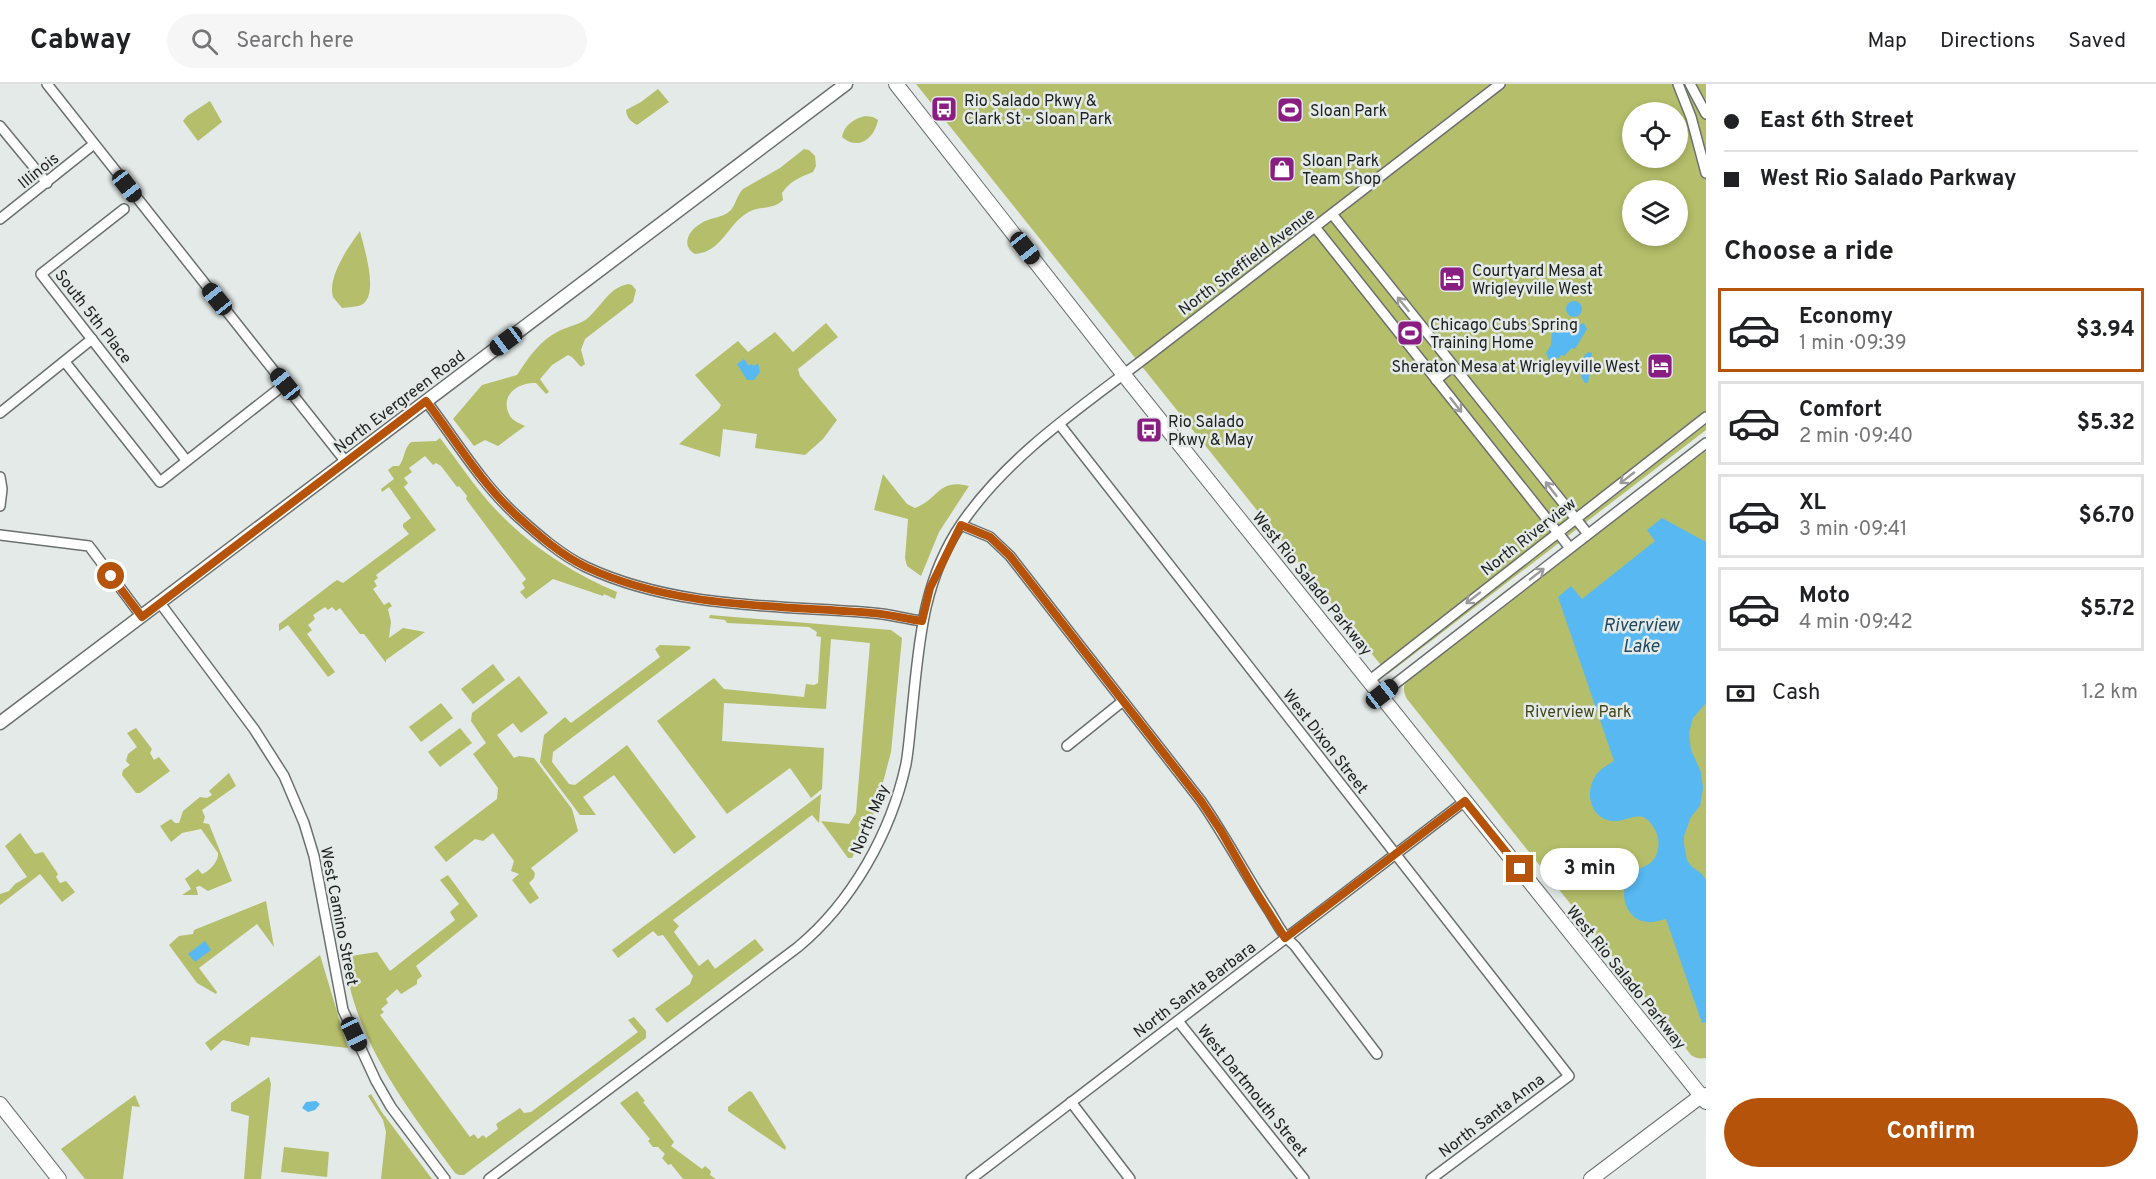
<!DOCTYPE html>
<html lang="en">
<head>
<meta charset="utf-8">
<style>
	:root { --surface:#fff; --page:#f6f6f6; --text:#202124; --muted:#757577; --line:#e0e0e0; --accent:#b45309 }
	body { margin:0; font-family:Overpass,sans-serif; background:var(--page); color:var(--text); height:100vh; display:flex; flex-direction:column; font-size:22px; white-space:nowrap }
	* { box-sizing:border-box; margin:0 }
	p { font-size:20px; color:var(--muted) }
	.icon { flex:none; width:33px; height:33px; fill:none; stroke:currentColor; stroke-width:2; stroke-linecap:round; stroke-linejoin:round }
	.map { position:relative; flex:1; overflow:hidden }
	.side { display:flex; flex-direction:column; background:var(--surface); width:450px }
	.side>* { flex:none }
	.banner { display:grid; align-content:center; height:132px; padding:0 18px; background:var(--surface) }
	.tools { position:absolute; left:1622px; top:18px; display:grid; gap:12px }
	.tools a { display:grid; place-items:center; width:66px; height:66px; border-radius:50%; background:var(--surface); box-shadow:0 3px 9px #0003; font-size:30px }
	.end { position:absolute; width:27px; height:27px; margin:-14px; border:8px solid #b45309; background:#fff; box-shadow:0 0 0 3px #fff }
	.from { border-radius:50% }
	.bubble { position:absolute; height:42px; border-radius:21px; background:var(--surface); box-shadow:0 3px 9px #0003; font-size:20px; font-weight:700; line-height:42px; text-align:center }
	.car { position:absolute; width:18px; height:36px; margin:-18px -9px; border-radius:8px; box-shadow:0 0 4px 2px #0007; background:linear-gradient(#222 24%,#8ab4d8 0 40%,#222 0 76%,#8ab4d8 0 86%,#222 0) }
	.banner b { display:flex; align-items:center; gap:21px; height:57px; font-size:22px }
	.banner b+b { border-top:2px solid var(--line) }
	.banner i { width:15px; height:15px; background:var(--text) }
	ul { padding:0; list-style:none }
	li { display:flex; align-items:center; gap:18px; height:84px; margin:0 12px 9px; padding:0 6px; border:3px solid var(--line); border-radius:0px }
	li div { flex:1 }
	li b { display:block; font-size:22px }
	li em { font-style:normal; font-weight:700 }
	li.on { border-color:var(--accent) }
	li>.icon { width:54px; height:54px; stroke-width:1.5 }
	h2 { padding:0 18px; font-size:27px; line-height:72px }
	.pay { display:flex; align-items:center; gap:15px; height:66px; padding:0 18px; font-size:22px }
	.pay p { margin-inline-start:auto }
	.primary-button { display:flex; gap:12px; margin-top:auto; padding:12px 18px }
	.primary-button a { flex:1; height:69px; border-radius:36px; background:var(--accent); color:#fff; font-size:24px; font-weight:700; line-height:69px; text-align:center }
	header { display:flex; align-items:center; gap:36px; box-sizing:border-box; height:84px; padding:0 30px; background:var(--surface); border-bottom:2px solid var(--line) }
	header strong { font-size:28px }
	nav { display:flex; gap:33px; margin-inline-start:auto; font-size:21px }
	.search { width:420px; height:54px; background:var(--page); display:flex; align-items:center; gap:15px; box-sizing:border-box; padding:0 21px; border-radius:33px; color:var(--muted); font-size:22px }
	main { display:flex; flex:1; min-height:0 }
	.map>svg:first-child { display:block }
	.green { fill:#b5be6a; fill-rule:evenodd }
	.water { fill:#58b9f2 }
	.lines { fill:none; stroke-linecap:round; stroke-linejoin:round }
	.minor-casing { stroke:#6b706e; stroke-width:12 }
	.tertiary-casing { stroke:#6b706e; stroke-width:15 }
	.secondary-casing { stroke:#6b706e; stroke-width:16 }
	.minor { stroke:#fff; stroke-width:9 }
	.tertiary { stroke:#fff; stroke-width:12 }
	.secondary { stroke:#fff; stroke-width:14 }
	.oneway { stroke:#9a9b9a }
	.route { stroke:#b45309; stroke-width:8 }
	.labels { text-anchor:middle; stroke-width:5; stroke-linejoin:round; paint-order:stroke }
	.poi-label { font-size:16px; fill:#1e201f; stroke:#e3eae8; text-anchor:start }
	.street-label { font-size:16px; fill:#1e201f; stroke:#e3eae8 }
	.park-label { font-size:16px; fill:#42461d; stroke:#e3eae8 }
	.water-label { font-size:18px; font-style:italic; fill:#1f4760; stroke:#e3eae8 }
</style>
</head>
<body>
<header>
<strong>Cabway</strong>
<div class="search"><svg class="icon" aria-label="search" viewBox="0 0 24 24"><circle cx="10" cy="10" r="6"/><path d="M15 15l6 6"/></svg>Search here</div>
<nav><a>Map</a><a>Directions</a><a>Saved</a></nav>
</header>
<main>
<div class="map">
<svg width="1706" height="1095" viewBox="0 0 1706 1095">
	<rect width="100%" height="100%" fill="#e3eae8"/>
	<g class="green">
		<path d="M916,0H1706V346L1388,590ZM1632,28H1677V74H1632ZM1632,106H1677V152H1632Z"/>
		<path d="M658,5L669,18L637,41C630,37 627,34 626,26L641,18Z"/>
		<polygon points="210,17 222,38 198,57 183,37 187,32"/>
		<path d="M865,32L873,33L878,36C874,55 858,67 842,53C844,41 854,35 865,32Z"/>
		<path d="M804,65L809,66L815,72L816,82L813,88C800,93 789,98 782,109L783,116C771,127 760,121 747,129C727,141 722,168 695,170C681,162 688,147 700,140C709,133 722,135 731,126C736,120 737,111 743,105L780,84Z"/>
		<path d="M360,147C364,164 380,212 361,221C356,223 348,223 342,224C340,221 335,216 333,213C327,193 349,162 360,147Z"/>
		<path d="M628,200L632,201L636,206L633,218L585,255L581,266L585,280L581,283L572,273L568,271L552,281L540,295L549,308L546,310L536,299C518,298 500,311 509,330C512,337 519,339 525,342L498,362L485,356L474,362L453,335L482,301L517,291C529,273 540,256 559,247C569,242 582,240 589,233C603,220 609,204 628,200Z"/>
		<polygon points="826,239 838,253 798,285 800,292 837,336 823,355 805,371 755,364 757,350 723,345 720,373 679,360 719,325 721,321 695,291 738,257 748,268 775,248 793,268"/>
		<path d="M440,354C460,380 479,410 503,433C536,466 575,490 617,508L615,515L604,510L603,512L553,495L526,515L520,508L525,504L522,499L526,495L466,415L467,412L459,402L457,403L441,382L436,379L433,381L425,372L409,384L412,388L404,394L408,399L404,403L436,446L376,491L378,494L374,497L377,502L373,505L384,521L389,518L392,522L388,525L391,538L389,554L403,544L425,548L386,576V579L364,550H360L340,524L336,527L332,523L328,526L325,523L313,531L315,535L308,541L312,546L307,550L335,588L328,593L288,541L279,547V540L334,498L337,496L343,499L409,450L403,443V440L411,434L389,403L382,408L381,405L394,395L388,386L393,382H399C405,374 404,364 411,358L436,357Z"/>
		<path d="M1706,365V974C1700,975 1695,974 1691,971L1407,615C1403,607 1402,601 1409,594Z"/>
		<path d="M883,390L907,420L915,424C939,415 938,394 969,402L939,448L921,492L907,482L905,474L908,435L874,426Z"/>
		<polygon points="710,531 891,546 902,554 891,668 876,725 852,774 848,774 821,737 849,740 856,729 870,559 831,555 826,625 724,619 722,657 824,664 822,705 811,714 790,684 727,730 657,637 714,594 724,605 804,613 806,600 814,601 818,599 821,553 816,552 817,548 809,543 727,539 725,536 709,534"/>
		<polygon points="660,561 689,562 691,564 553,668 552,678 569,700 575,701 627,661 696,753 674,770 614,691 583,713 596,731 580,731 540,678 544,651 565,633 571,639 660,573 655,565"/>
		<polygon points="493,580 505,596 473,620 461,605"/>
		<polygon points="519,592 548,629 521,649 513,639 497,651 514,674 519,672 534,674 572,725 578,747 531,784 535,789 534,794 529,799 539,814 530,820 512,796 519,790 511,787 514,777 493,749 483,757 475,755 446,778 434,763 497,715 498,704 473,670 486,659 471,637 472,629"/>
		<polygon points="441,619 453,634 421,658 409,643"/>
		<polygon points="136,644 152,665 150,669 154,676 159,673 170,687 140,709 136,709 122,691 123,686 130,681 126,677 128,670 137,663 127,649"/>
		<polygon points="460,644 472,659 440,683 428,668"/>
		<path d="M229,689L236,702L202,726L205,733L203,739L209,740L232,797L208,807L200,802L196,803L198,811H182L191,805L185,795L198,785L202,790C209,788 219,777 218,769L201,745L182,749L171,758L160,742L171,735L175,739H179L183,727L200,713L207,714L212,711L209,707Z"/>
		<polygon points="821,710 819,739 812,731 673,836 679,842 674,848 699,882 708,875 715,885 755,855 764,866 667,939 655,925 690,900 693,892 663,851 658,852 653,847 618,874 612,866"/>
		<polygon points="20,749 35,770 43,768 58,790 56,793 60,799 66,797 75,808 62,818 40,790 0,821 0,810 9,807 15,800 27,793 5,762"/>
		<path d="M448,791L478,832L416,882L422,892L417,896V900L401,910L397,905L386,915L388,919L381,925L384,928L380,931L470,1053L474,1050L478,1055L483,1051L486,1054L498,1045L496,1040L520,1024L524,1029L531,1028L638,948L628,936L634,933L646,947V954L464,1091H459L455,1089C406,1022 355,957 344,873L377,868L390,887L455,836L450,828L459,820L440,796Z"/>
		<polygon points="266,817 274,863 257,840 199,884 217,908 216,910 197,899 169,861 179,852 193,850 194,846"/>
		<polygon points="320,871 348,964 251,953 249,962 223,956 211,967 205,959"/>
		<polygon points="269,993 271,1000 261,1095 244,1095 249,1032 231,1027 231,1019"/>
		<polygon points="637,1007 645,1017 643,1018 674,1058 671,1062 702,1085 705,1082 711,1087 710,1091 716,1095 683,1095 671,1080 668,1081 662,1074 665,1070 658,1063 653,1063 648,1057 650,1055 620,1019"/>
		<polygon points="749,1007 752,1008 786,1063 785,1066 728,1027 728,1023"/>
		<polygon points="371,1010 381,1027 432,1095 381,1095 386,1048 383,1036 368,1012"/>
		<polygon points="135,1011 140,1023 132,1022 123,1095 85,1095 61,1065"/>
		<polygon points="284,1063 329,1068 327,1093 281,1088"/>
	</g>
	<g class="water">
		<circle cx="1574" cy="225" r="8"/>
		<polygon points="1584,239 1587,245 1575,265 1572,264 1564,272 1561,271 1559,274 1549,276 1546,269 1551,261 1552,247 1555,249 1559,248 1561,241 1572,244"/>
		<path d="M1588,268L1592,269L1591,281L1595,282V287L1590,286L1588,299H1585C1577,288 1578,277 1588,268Z"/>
		<polygon points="744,275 749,282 751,280 754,282 758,279 760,288 754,296 747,296 737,280"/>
		<path d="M1662,434L1706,458V619L1693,634L1689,649L1691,666L1701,688L1703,704L1700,722L1691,733L1684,752V760L1687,776L1692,783L1701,789L1706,796V938L1702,939L1666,835C1661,836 1654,839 1648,838C1626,837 1618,810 1629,793C1636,783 1648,784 1654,775C1659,768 1660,756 1656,748C1654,743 1650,737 1645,734C1634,729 1624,738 1613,737C1590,735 1584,708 1596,691C1600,685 1608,681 1614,677L1558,513L1571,502L1582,515L1655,457L1647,446Z"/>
		<polygon points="205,857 211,866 195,878 188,870"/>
		<polygon points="316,1017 320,1020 315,1026 308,1028 302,1024 306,1018"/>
	</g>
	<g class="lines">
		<defs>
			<g id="minor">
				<polyline points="47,0 346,378"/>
				<polyline points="1678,0 1691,33 1706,89"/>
				<polyline points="1690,0 1706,30"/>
				<polyline points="0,42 47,99"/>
				<polyline points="124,125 41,190 186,376"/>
				<polyline points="1332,130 1588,450"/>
				<polyline points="0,135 94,60"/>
				<polyline points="1315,143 1570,464"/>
				<polyline points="65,278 160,398 285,300"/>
				<polyline points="1436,296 1453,282"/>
				<path d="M426,317C455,355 481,399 516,431C537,450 561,471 586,483C676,525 776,521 873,529C889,530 905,535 922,537"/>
				<polyline points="0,329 92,255"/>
				<polyline points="1060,341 1569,992 1431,1095"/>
				<polyline points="0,393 2,405 0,422"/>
				<path d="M961,441L990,453L1010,472L1201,717C1226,753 1246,792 1270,828C1278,841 1283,852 1295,862L1377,970"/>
				<polyline points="0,451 89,462 142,533"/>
				<polyline points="160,519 254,645 284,692 304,739 314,772 343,926 376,997 391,1023 445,1095"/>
				<polyline points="1370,596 1706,333"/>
				<polyline points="1382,610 1706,359"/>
				<polyline points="1067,662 1123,617"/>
				<polyline points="1178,937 1304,1095"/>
				<polyline points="1071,1018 1130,1095"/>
				<path d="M489,1095L798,863C852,818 891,749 906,680C909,663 910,645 912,628C919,560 922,497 962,439C1011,368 1086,320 1153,268C1268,178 1385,90 1500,0"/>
				<polyline points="971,1095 1465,717"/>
			</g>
			<polyline id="tertiary" points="0,639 846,0"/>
			<g id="secondary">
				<polyline points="896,0 1124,291 1706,1018"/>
				<polyline points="0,1020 59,1095"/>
				<polyline points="1591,1095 1701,1012 1706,1011"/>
			</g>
		</defs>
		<use href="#minor" class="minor-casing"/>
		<use href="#tertiary" class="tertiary-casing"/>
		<use href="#secondary" class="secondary-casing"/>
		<use href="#minor" class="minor"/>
		<use href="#tertiary" class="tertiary"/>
		<use href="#secondary" class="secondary"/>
	</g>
	<defs><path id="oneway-shaft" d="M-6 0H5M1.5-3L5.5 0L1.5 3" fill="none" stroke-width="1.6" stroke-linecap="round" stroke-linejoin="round" transform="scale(1.5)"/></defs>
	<g class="oneway">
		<use href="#oneway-shaft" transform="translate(1403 220) rotate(-129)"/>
		<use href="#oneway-shaft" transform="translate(1456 321) rotate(52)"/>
		<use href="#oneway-shaft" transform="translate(1627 394) rotate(142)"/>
		<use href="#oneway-shaft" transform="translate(1551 405) rotate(-128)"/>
		<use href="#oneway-shaft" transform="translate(1537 490) rotate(-38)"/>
		<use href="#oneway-shaft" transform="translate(1473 514) rotate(142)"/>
	</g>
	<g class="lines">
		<path class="route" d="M111,492L142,533L426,317C455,355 481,399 516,431C537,450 561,471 586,483C676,525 776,521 872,529C889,530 905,535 922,537L930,504L961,441L990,453L1010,472L1201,717L1221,747L1256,808L1285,854L1465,717L1520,785"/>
	</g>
	<defs>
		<symbol id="bus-square" viewBox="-11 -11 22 22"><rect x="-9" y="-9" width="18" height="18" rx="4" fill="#891d82" stroke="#e3eae8"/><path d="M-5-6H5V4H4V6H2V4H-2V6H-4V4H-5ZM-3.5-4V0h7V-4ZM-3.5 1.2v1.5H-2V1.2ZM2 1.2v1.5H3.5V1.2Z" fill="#fff"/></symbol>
		<symbol id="stadium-square" viewBox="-11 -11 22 22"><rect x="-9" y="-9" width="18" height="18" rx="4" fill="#891d82" stroke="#e3eae8"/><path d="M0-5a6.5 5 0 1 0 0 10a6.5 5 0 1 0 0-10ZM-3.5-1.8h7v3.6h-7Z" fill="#fff"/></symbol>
		<symbol id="shop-square" viewBox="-11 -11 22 22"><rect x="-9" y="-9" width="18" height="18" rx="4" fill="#891d82" stroke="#e3eae8"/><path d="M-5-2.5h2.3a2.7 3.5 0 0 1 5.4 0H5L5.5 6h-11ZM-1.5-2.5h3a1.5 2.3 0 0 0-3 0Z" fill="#fff"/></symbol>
		<symbol id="hotel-square" viewBox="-11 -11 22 22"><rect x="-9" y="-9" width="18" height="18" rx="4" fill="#891d82" stroke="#e3eae8"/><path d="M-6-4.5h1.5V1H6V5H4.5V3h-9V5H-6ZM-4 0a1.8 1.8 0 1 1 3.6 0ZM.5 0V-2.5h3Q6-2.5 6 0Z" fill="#fff"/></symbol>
	</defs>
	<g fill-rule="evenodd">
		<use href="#bus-square" x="929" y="10" width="30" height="30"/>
		<use href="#stadium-square" x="1275" y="11" width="30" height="30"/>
		<use href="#shop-square" x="1267" y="70" width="30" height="30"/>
		<use href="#hotel-square" x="1437" y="180" width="30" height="30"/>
		<use href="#stadium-square" x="1395" y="234" width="30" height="30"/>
		<use href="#hotel-square" x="1645" y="267" width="30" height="30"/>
		<use href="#bus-square" x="1134" y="331" width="30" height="30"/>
	</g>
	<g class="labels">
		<g class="poi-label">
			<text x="964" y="22">Rio Salado Pkwy &amp;<tspan x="964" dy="18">Clark St - Sloan Park</tspan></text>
			<text x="1310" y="32">Sloan Park</text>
			<text x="1302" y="82">Sloan Park<tspan x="1302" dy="18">Team Shop</tspan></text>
			<text x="1472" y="192">Courtyard Mesa at<tspan x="1472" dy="18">Wrigleyville West</tspan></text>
			<text x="1430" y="246">Chicago Cubs Spring<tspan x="1430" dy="18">Training Home</tspan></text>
			<text x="1640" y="288" text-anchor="end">Sheraton Mesa at Wrigleyville West</text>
			<text x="1168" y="343">Rio Salado<tspan x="1168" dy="18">Pkwy &amp; May</tspan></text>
		</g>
		<g class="street-label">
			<text transform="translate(38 86) rotate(-39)" y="6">Illinois</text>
			<text transform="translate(1246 177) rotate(-37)" y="6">North Sheffield Avenue</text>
			<text transform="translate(94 232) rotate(52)" y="6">South 5th Place</text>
			<text transform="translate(399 317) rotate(-37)" y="6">North Evergreen Road</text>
			<text transform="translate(1528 452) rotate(-38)" y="6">North Riverview</text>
			<text transform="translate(1313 499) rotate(51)" y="6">West Rio Salado Parkway</text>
			<text transform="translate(1326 657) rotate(52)" y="6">West Dixon Street</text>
			<text transform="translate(869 735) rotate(-67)" y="6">North May</text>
			<text transform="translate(340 832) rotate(79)" y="6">West Camino Street</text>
			<text transform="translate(1627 893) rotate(51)" y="6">West Rio Salado Parkway</text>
			<text transform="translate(1194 905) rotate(-37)" y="6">North Santa Barbara</text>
			<text transform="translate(1253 1006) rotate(51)" y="6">West Dartmouth Street</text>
			<text transform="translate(1491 1031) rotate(-37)" y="6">North Santa Anna</text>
		</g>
		<g class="park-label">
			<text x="1578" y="633">Riverview Park</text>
		</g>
		<g class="water-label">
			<text x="1641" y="547">Riverview<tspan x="1641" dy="21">Lake</tspan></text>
		</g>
	</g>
</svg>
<div class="tools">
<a><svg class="icon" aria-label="locate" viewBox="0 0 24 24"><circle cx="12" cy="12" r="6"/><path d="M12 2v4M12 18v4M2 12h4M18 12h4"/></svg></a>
<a><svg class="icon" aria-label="layers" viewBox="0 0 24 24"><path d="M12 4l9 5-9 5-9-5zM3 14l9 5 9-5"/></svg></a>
</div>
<i class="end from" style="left:111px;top:492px"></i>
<i class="end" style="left:1520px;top:785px"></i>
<div class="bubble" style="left:1540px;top:764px;width:99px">3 min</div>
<i class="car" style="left:127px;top:102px;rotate:142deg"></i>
<i class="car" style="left:1025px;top:164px;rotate:142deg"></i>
<i class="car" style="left:217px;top:215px;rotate:321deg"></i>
<i class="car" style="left:506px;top:257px;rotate:233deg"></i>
<i class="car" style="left:285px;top:300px;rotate:321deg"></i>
<i class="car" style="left:1382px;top:610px;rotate:52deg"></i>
<i class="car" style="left:354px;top:950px;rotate:155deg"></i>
</div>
<section class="side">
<div class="banner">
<b><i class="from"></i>East 6th Street</b>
<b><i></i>West Rio Salado Parkway</b>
</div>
<h2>Choose a ride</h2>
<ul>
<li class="on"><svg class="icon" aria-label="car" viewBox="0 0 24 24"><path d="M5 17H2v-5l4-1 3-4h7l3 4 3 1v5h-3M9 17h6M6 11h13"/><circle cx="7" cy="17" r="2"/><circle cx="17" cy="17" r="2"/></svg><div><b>Economy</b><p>1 min · 09:39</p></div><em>$3.94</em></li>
<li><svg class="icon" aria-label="car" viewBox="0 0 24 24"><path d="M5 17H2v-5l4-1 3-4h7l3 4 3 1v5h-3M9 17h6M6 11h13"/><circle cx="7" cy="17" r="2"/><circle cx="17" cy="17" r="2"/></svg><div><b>Comfort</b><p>2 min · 09:40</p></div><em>$5.32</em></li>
<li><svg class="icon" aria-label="car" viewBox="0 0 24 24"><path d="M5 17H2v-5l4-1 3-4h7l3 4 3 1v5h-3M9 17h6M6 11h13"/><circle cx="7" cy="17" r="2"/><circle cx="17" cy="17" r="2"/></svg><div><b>XL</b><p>3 min · 09:41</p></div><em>$6.70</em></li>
<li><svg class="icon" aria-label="car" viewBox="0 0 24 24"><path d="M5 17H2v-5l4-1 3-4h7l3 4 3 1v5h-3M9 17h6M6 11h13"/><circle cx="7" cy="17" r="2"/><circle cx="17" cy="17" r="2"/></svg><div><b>Moto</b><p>4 min · 09:42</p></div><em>$5.72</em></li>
</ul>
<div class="pay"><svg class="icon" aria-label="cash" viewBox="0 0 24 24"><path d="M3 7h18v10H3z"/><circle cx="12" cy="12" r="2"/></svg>Cash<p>1.2 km</p></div>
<div class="primary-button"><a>Confirm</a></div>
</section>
</main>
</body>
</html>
